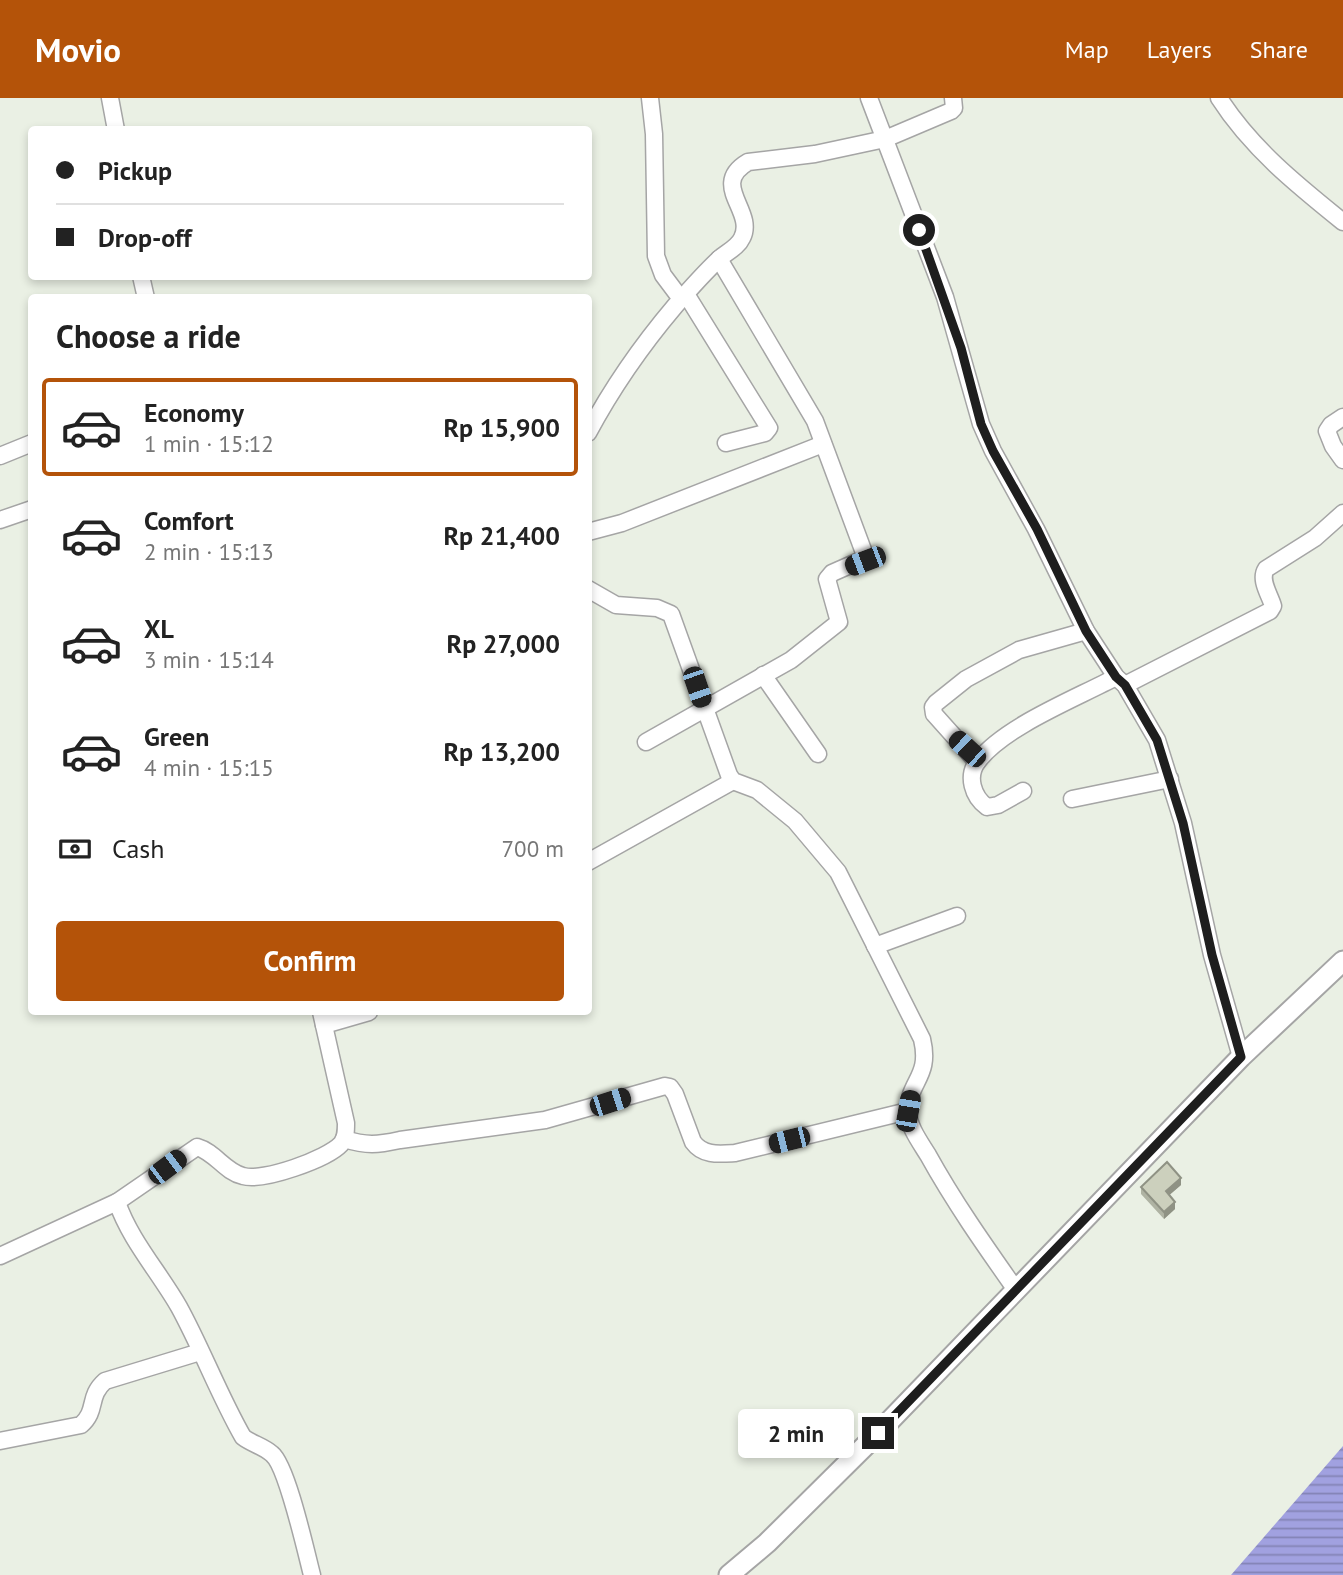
<!DOCTYPE html>
<html lang="en">
<head>
<meta charset="utf-8">
<style>
	:root { --surface:#fff; --page:#f2f2f2; --text:#222; --muted:#767676; --line:#e0e0e0; --accent:#b45309 }
	body { margin:0; font-family:"PT Sans",sans-serif; background:var(--page); color:var(--text); height:100vh; display:flex; flex-direction:column; font-size:26px; white-space:nowrap }
	* { box-sizing:border-box; margin:0 }
	p { font-size:23px; color:var(--muted) }
	.icon { flex:none; width:38px; height:38px; fill:none; stroke:currentColor; stroke-width:2; stroke-linecap:round; stroke-linejoin:round }
	.map { position:relative; flex:1; overflow:hidden }
	.sheet { position:absolute; left:28px; top:196px; width:564px; height:721px; display:flex; flex-direction:column; background:var(--surface); border-radius:7px; box-shadow:0 4px 10px #0003 }
	.sheet>* { flex:none }
	.hud { position:absolute; left:28px; top:28px; width:564px; height:154px; border-radius:7px; box-shadow:0 4px 10px #0003; display:grid; align-content:center; height:154px; padding:0 28px; background:var(--surface) }
	.end { position:absolute; width:32px; height:32px; margin:-16px; border:9px solid #1e1e1e; background:#fff; box-shadow:0 0 0 4px #fff }
	.from { border-radius:50% }
	.bubble { position:absolute; height:49px; border-radius:7px; background:var(--surface); box-shadow:0 4px 10px #0003; font-size:23px; font-weight:800; line-height:49px; text-align:center }
	.car { position:absolute; width:21px; height:42px; margin:-21px -10px; border-radius:9px; box-shadow:0 0 5px 2px #0007; background:linear-gradient(#222 24%,#8ab4d8 0 40%,#222 0 76%,#8ab4d8 0 86%,#222 0) }
	.hud b { display:flex; align-items:center; gap:24px; height:66px; font-size:26px }
	.hud b+b { border-top:2px solid var(--line) }
	.hud i { width:18px; height:18px; background:var(--text) }
	ul { padding:0; list-style:none }
	li { display:flex; align-items:center; gap:21px; height:98px; margin:0 14px 10px; padding:0 14px; border:4px solid transparent; border-radius:7px }
	li div { flex:1 }
	li b { display:block; font-size:26px }
	li em { font-style:normal; font-weight:800 }
	li.current { border-color:var(--accent) }
	li>.icon { width:63px; height:63px; stroke-width:1.5 }
	h2 { padding:0 28px; font-size:32px; line-height:84px }
	.pay { display:flex; align-items:center; gap:18px; height:77px; padding:0 28px; font-size:26px }
	.pay p { margin-inline-start:auto }
	.action { display:flex; gap:14px; margin-top:auto; padding:14px 28px }
	.action a { flex:1; height:80px; border-radius:7px; background:var(--accent); color:#fff; font-size:28px; font-weight:800; line-height:80px; text-align:center }
	header { display:flex; align-items:center; gap:42px; box-sizing:border-box; height:98px; padding:0 35px; background:var(--accent); color:#fff }
	header strong { font-size:33px }
	nav { display:flex; gap:38px; margin-inline-start:auto; font-size:24px }
	.map>svg:first-child { display:block }
	.water { fill:url(#water-rules) }
	.lines { fill:none; stroke-linecap:round; stroke-linejoin:round }
	.minor-casing { stroke:#a5a5a5; stroke-width:19 }
	.tertiary-casing { stroke:#a5a5a5; stroke-width:23 }
	.minor { stroke:#fff; stroke-width:16 }
	.tertiary { stroke:#fff; stroke-width:19 }
	.wall { fill:#afb3a3 }
	.shaded-wall { fill:#8f9284 }
	.building { fill:#ccd0bd; stroke:#8f9284; stroke-width:2 }
	.route { stroke:#1e1e1e; stroke-width:9 }
</style>
</head>
<body>
<header>
<strong>Movio</strong>
<nav><a>Map</a><a>Layers</a><a>Share</a></nav>
</header>
<div class="map">
<svg width="1343" height="1477" viewBox="0 0 1343 1477">
	<defs>
		<pattern id="water-rules" width="6" height="5" patternUnits="userSpaceOnUse" patternTransform="scale(1.75)"><rect width="6" height="5" fill="#a1a1e0"/><path d="M0 2.5h6" fill="none" stroke="#8383b5"/></pattern>
	</defs>
	<rect width="100%" height="100%" fill="#eaf0e4"/>
	<polygon class="water" points="1343,1348 1343,1477 1231,1477"/>
	<g class="lines">
		<defs>
			<g id="minor">
				<polyline points="110,0 116,32"/>
				<polyline points="650,0 654,36 656,158 663,177 681,201"/>
				<polyline points="869,0 945,199 981,326 993,353 1036,431 1086,533 1116,579 1125,587 1157,642 1183,725 1212,857 1241,959"/>
				<path d="M1219,0C1251,50 1297,87 1343,124"/>
				<polyline points="141,178 146,200"/>
				<polyline points="686,196 769,330 765,335 726,345"/>
				<polyline points="1343,319 1331,327 1327,333 1333,348 1343,362"/>
				<path d="M588,335C612,290 642,247 675,208C689,192 704,175 719,161C727,154 738,149 742,140C756,113 709,87 748,64L815,56L885,41L951,13L954,10L953,0"/>
				<polyline points="0,358 32,345"/>
				<polyline points="0,422 32,411"/>
				<polyline points="588,434 622,425 823,346"/>
				<path d="M588,491L616,507L657,510L671,516L729,677L733,683L757,692L795,723L838,774L922,941C931,979 909,982 908,1013C908,1028 920,1044 928,1057C954,1104 985,1148 1016,1192"/>
				<polyline points="763,577 818,656"/>
				<path d="M1125,587L1270,513L1273,508C1270,497 1259,482 1266,471L1315,440L1343,415"/>
				<polyline points="646,644 791,562 839,524 827,481 832,475 866,460 815,323 719,161"/>
				<polyline points="977,664 934,616 933,609 936,605 966,581 1019,552 1086,533"/>
				<path d="M1023,693L998,707L987,709C973,699 966,678 978,663C1005,628 1077,600 1116,579"/>
				<polyline points="1072,701 1170,681"/>
				<polyline points="588,764 733,683"/>
				<polyline points="875,848 957,818"/>
				<polyline points="324,927 369,914"/>
				<path d="M344,1041C367,1048 377,1047 400,1042L545,1022L665,988L670,989L675,996L693,1044C703,1058 719,1056 735,1055L908,1013"/>
				<polyline points="0,1158 117,1104"/>
				<path d="M0,1343L81,1327C98,1312 87,1299 105,1283L200,1254"/>
				<path d="M312,1477C306,1454 287,1368 272,1356C263,1348 252,1346 243,1339C219,1297 202,1251 179,1209C159,1174 130,1142 117,1104L197,1049C215,1054 225,1074 243,1078C263,1084 327,1061 341,1046C346,1040 346,1033 346,1025L321,914"/>
			</g>
			<polyline id="tertiary" points="729,1477 767,1445 878,1335 1241,959 1343,863"/>
		</defs>
		<use href="#minor" class="minor-casing"/>
		<use href="#tertiary" class="tertiary-casing"/>
		<use href="#minor" class="minor"/>
		<use href="#tertiary" class="tertiary"/>
	</g>
	<polygon class="wall" points="1181,1087 1169,1097 1175,1111 1164,1121 1141,1096 1141,1089"/>
	<g class="shaded-wall">
		<polygon points="1181,1080 1181,1087 1166,1100 1166,1093"/>
		<polygon points="1175,1104 1175,1111 1164,1121 1164,1114"/>
	</g>
	<polygon class="building" points="1167,1064 1181,1080 1166,1093 1175,1104 1164,1114 1141,1089"/>
	<g class="lines">
		<polyline class="route" points="878,1335 1241,959 1212,857 1183,725 1157,642 1125,587 1116,579 1086,533 1037,431 993,353 981,326 961,250 919,132"/>
	</g>
</svg>
<i class="end from" style="left:919px;top:132px"></i>
<i class="end" style="left:878px;top:1335px"></i>
<div class="bubble" style="left:738px;top:1311px;width:116px">2 min</div>
<i class="car" style="left:865px;top:463px;rotate:249deg"></i>
<i class="car" style="left:697px;top:589px;rotate:161deg"></i>
<i class="car" style="left:967px;top:651px;rotate:313deg"></i>
<i class="car" style="left:610px;top:1004px;rotate:72deg"></i>
<i class="car" style="left:908px;top:1013px;rotate:10deg"></i>
<i class="car" style="left:789px;top:1042px;rotate:256deg"></i>
<i class="car" style="left:167px;top:1069px;rotate:53deg"></i>
<div class="hud">
<b><i class="from"></i>Pickup</b>
<b><i></i>Drop-off</b>
</div>
<section class="sheet">
<h2>Choose a ride</h2>
<ul>
<li class="current"><svg class="icon" aria-label="car" viewBox="0 0 24 24"><path d="M5 17H2v-5l4-1 3-4h7l3 4 3 1v5h-3M9 17h6M6 11h13"/><circle cx="7" cy="17" r="2"/><circle cx="17" cy="17" r="2"/></svg><div><b>Economy</b><p>1 min · 15:12</p></div><em>Rp 15,900</em></li>
<li><svg class="icon" aria-label="car" viewBox="0 0 24 24"><path d="M5 17H2v-5l4-1 3-4h7l3 4 3 1v5h-3M9 17h6M6 11h13"/><circle cx="7" cy="17" r="2"/><circle cx="17" cy="17" r="2"/></svg><div><b>Comfort</b><p>2 min · 15:13</p></div><em>Rp 21,400</em></li>
<li><svg class="icon" aria-label="car" viewBox="0 0 24 24"><path d="M5 17H2v-5l4-1 3-4h7l3 4 3 1v5h-3M9 17h6M6 11h13"/><circle cx="7" cy="17" r="2"/><circle cx="17" cy="17" r="2"/></svg><div><b>XL</b><p>3 min · 15:14</p></div><em>Rp 27,000</em></li>
<li><svg class="icon" aria-label="car" viewBox="0 0 24 24"><path d="M5 17H2v-5l4-1 3-4h7l3 4 3 1v5h-3M9 17h6M6 11h13"/><circle cx="7" cy="17" r="2"/><circle cx="17" cy="17" r="2"/></svg><div><b>Green</b><p>4 min · 15:15</p></div><em>Rp 13,200</em></li>
</ul>
<div class="pay"><svg class="icon" aria-label="cash" viewBox="0 0 24 24"><path d="M3 7h18v10H3z"/><circle cx="12" cy="12" r="2"/></svg>Cash<p>700 m</p></div>
<div class="action"><a>Confirm</a></div>
</section>
</div>
</body>
</html>
